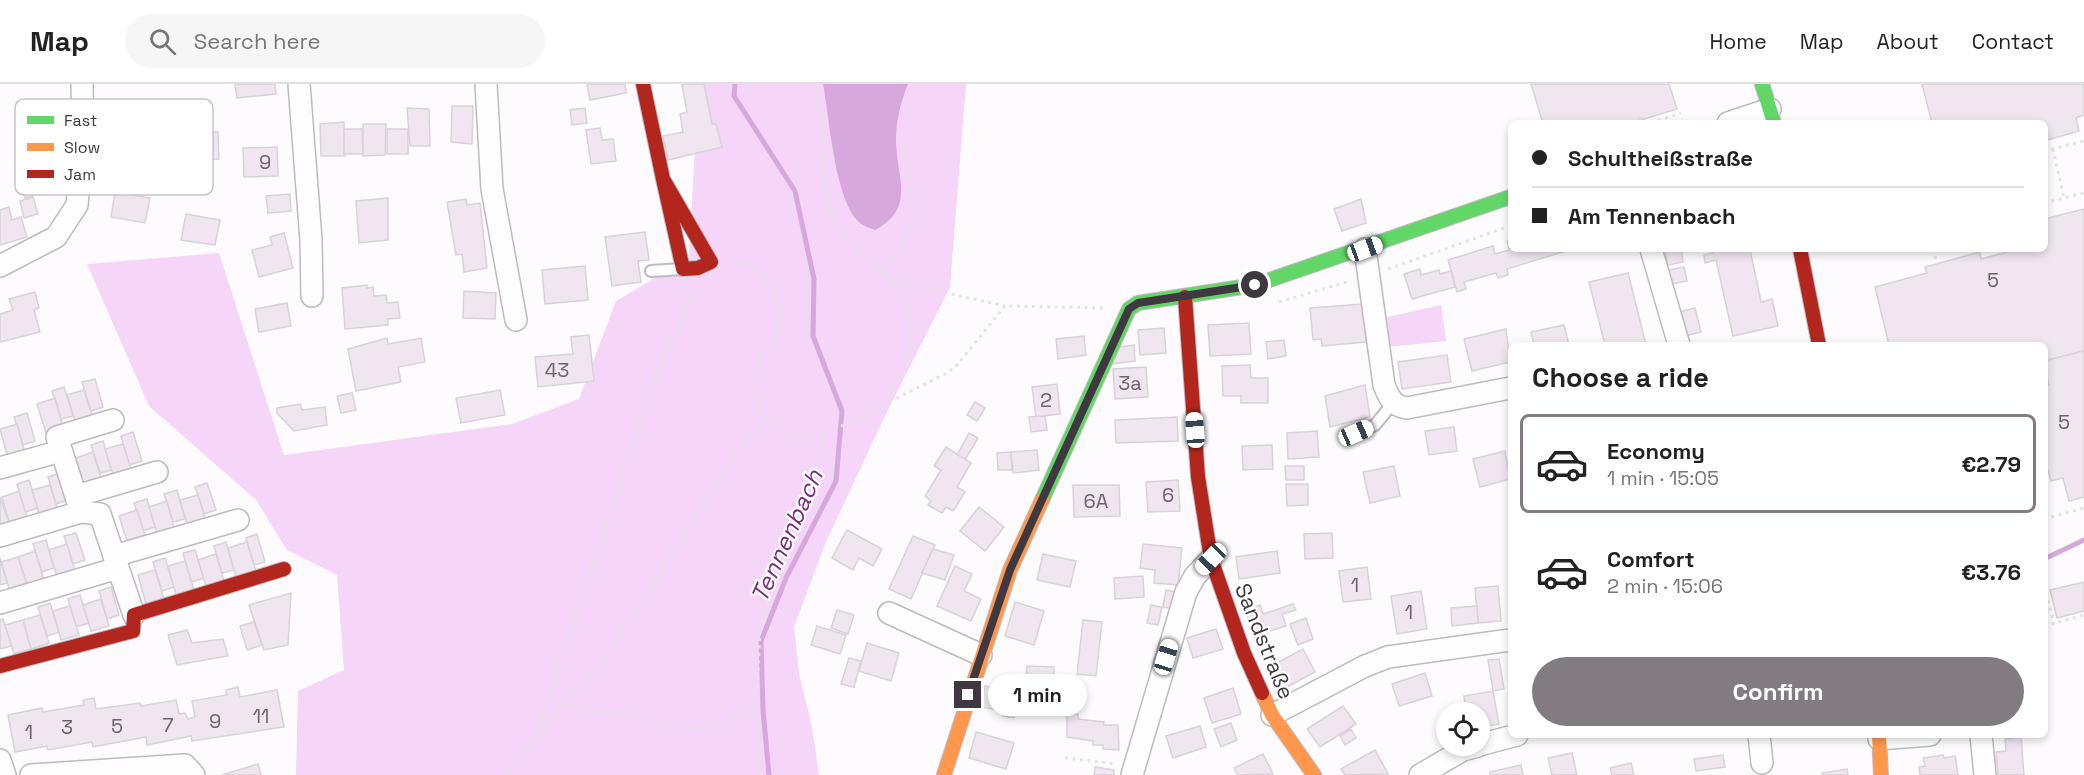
<!DOCTYPE html>
<html lang="en">
<head>
<meta charset="utf-8">
<style>
	:root { --surface:#fff; --page:#f6f6f6; --text:#222; --muted:#767676; --line:#e0e0e0; --accent:#827c82 }
	body { margin:0; font-family:"Space Grotesk",sans-serif; background:var(--page); color:var(--text); height:100vh; display:flex; flex-direction:column; font-size:22px; white-space:nowrap }
	* { box-sizing:border-box; margin:0 }
	p { font-size:20px; color:var(--muted) }
	.icon { flex:none; width:33px; height:33px; fill:none; stroke:currentColor; stroke-width:2; stroke-linecap:round; stroke-linejoin:round }
	.map { position:relative; flex:1; overflow:hidden }
	.panel { position:absolute; left:1508px; top:258px; width:540px; height:396px; display:flex; flex-direction:column; background:var(--surface); border-radius:9px; box-shadow:0 3px 9px #0003 }
	.panel>* { flex:none }
	.guide { position:absolute; left:1508px; top:36px; width:540px; height:132px; border-radius:9px; box-shadow:0 3px 9px #0003; display:grid; align-content:center; height:132px; padding:0 24px; background:var(--surface) }
	.fabs { position:absolute; left:1436px; top:618px; display:grid; gap:12px }
	.fabs a { display:grid; place-items:center; width:54px; height:54px; border-radius:50%; background:var(--surface); box-shadow:0 3px 9px #0003; font-size:30px }
	.end { position:absolute; width:27px; height:27px; margin:-14px; border:8px solid #3f3840; background:#fff; box-shadow:0 0 0 3px #fff }
	.from { border-radius:50% }
	.bubble { position:absolute; height:42px; border-radius:21px; background:var(--surface); box-shadow:0 3px 9px #0003; font-size:20px; font-weight:800; line-height:42px; text-align:center }
	.car { position:absolute; width:18px; height:36px; margin:-18px -9px; border-radius:8px; box-shadow:0 0 4px 2px #0007; background:linear-gradient(#fff 24%,#345 0 40%,#fff 0 76%,#345 0 86%,#fff 0) }
	.guide b { display:flex; align-items:center; gap:21px; height:57px; font-size:22px }
	.guide b+b { border-top:2px solid var(--line) }
	.guide i { width:15px; height:15px; background:var(--text) }
	ul { padding:0; list-style:none }
	li { display:flex; align-items:center; gap:18px; height:99px; margin:0 12px 9px; padding:0 12px; border:3px solid transparent; border-radius:9px }
	li div { flex:1 }
	li b { display:block; font-size:22px }
	li em { font-style:normal; font-weight:800 }
	li.selected { border-color:var(--accent) }
	li>.icon { width:54px; height:54px; stroke-width:1.5 }
	h2 { padding:0 24px; font-size:27px; line-height:72px }
	.button { display:flex; gap:12px; margin-top:auto; padding:12px 24px }
	.button a { flex:1; height:69px; border-radius:36px; background:var(--accent); color:#fff; font-size:24px; font-weight:800; line-height:69px; text-align:center }
	header { display:flex; align-items:center; gap:36px; box-sizing:border-box; height:84px; padding:0 30px; background:var(--surface); border-bottom:2px solid var(--line) }
	header strong { font-size:28px }
	nav { display:flex; gap:33px; margin-inline-start:auto; font-size:21px }
	.search { width:420px; height:54px; background:var(--page); display:flex; align-items:center; gap:15px; box-sizing:border-box; padding:0 21px; border-radius:33px; color:var(--muted); font-size:22px }
	.map>svg:first-child { display:block }
	.green { fill:#f5d5f8 }
	.water { fill:#d6a8db }
	.lines { fill:none; stroke-linecap:round; stroke-linejoin:round }
	.stream { stroke:#d6a8db; stroke-width:5 }
	.building { fill:#efe6f0; stroke:#d8d3d8; stroke-width:1.5 }
	.lane-casing { stroke:#bebabe; stroke-width:14 }
	.street-casing { stroke:#bebabe; stroke-width:24 }
	.fast-casing { stroke:#bebabe; stroke-width:16 }
	.slow-casing { stroke:#bebabe; stroke-width:16 }
	.jam-casing { stroke:#bebabe; stroke-width:16 }
	.path { stroke:#e5e4e5; stroke-width:3; stroke-dasharray:3 4.5; stroke-linecap:butt }
	.lane { stroke:#fffeff; stroke-width:10 }
	.street { stroke:#fffeff; stroke-width:21 }
	.fast { stroke:#63d668; stroke-width:14 }
	.slow { stroke:#ff974d; stroke-width:14 }
	.jam { stroke:#b3261e; stroke-width:14 }
	.route { stroke:#3f3840; stroke-width:8 }
	.labels { text-anchor:middle; stroke-width:4.5; stroke-linejoin:round; paint-order:stroke }
	.number-label { font-size:20px; fill:#6c646d }
	.street-label { font-size:22px; fill:#3f3840; stroke:#fff }
	.water-label { font-size:24px; font-style:italic; fill:#792982; stroke:#fff }
	.key { fill:#fff; stroke:#c5c3c6; stroke-width:1.5 }
	.key-label { font-size:16px; fill:#3f3840 }
</style>
</head>
<body>
<header>
<strong>Map</strong>
<div class="search"><svg class="icon" aria-label="search" viewBox="0 0 24 24"><circle cx="10" cy="10" r="6"/><path d="M15 15l6 6"/></svg>Search here</div>
<nav><a>Home</a><a>Map</a><a>About</a><a>Contact</a></nav>
</header>
<div class="map">
<svg width="2084" height="691" viewBox="0 0 2084 691">
	<rect width="100%" height="100%" fill="#fdfbfd"/>
	<g class="green">
		<polygon points="690,0 966,0 950,203 884,334 826,458 794,543 799,590 812,643 819,691 296,691 298,607 344,586 337,491 287,466 256,416 149,322 87,180 219,169 284,371 512,340 579,315 616,217 689,174 695,63"/>
		<polygon points="1441,221 1446,257 1387,263 1383,234"/>
	</g>
	<path class="water" d="M823,0H908C901,17 896,36 896,55C896,93 917,124 875,146C870,144 863,142 859,138C834,114 830,35 823,0Z"/>
	<g class="lines">
		<g class="stream">
			<polyline points="735,0 734,12 795,107 814,195 813,252 842,327 836,397 786,494 761,557 763,626 769,691"/>
			<polyline points="2044,475 2084,456"/>
		</g>
	</g>
	<g class="building">
		<polygon points="235,0 275,0 276,10 237,14"/>
		<polygon points="587,0 625,0 626,9 590,16"/>
		<polygon points="682,0 704,0 712,40 716,40 722,63 668,76 663,52 683,48 680,30 687,28"/>
		<polygon points="1531,0 1669,0 1677,25 1631,39 1543,39"/>
		<polygon points="1922,0 2084,0 2084,31 2076,34 2079,47 2044,57 2044,39 1932,39"/>
		<polygon points="452,22 473,22 472,60 451,58"/>
		<polygon points="407,24 429,25 430,62 410,62"/>
		<polygon points="585,24 587,39 572,41 570,26"/>
		<polygon points="344,38 345,72 321,72 320,40"/>
		<polygon points="363,40 386,40 385,71 363,72"/>
		<polygon points="600,44 602,56 613,55 616,77 591,80 586,46"/>
		<polygon points="344,45 362,45 363,70 344,70"/>
		<rect x="387" y="45" width="21" height="25"/>
		<polygon points="218,48 219,75 175,77 174,49"/>
		<polygon points="277,63 278,92 244,93 243,64"/>
		<polygon points="57,70 66,101 25,114 15,83"/>
		<polygon points="115,108 150,114 145,139 111,133"/>
		<polygon points="290,110 291,127 268,129 266,112"/>
		<polygon points="33,113 38,130 24,134 20,117"/>
		<polygon points="388,114 388,156 359,159 356,117"/>
		<polygon points="466,115 467,121 480,119 487,184 464,188 462,170 456,171 447,118"/>
		<polygon points="1361,115 1366,139 1342,147 1334,125"/>
		<polygon points="9,123 12,136 21,133 27,153 0,161 0,126"/>
		<polygon points="2084,125 2084,267 2044,277 2044,261 1889,261 1875,203 1927,189 1925,183 1980,168 1981,175 2018,165 2044,165 2044,135"/>
		<polygon points="186,130 220,136 215,161 181,156"/>
		<polygon points="645,148 649,176 638,177 641,198 612,202 605,153"/>
		<polygon points="284,149 293,184 259,193 252,166 272,161 270,153"/>
		<polygon points="1510,156 1510,165 1569,166 1507,185 1508,191 1498,194 1496,189 1464,198 1466,205 1457,208 1448,176 1493,162 1495,170 1509,166 1507,157"/>
		<polygon points="1665,165 1681,165 1683,178 1668,181"/>
		<polygon points="1712,165 1750,165 1761,218 1772,215 1778,242 1733,252 1716,176 1705,179 1704,171 1713,169"/>
		<polygon points="585,182 588,216 545,220 542,186"/>
		<polygon points="1684,183 1687,197 1671,200 1668,186"/>
		<polygon points="1420,185 1421,191 1439,186 1440,190 1451,187 1455,203 1412,215 1404,190"/>
		<polygon points="1628,189 1646,261 1605,261 1589,198"/>
		<polygon points="367,201 367,204 373,203 374,212 386,211 387,219 398,218 400,234 388,235 388,241 345,245 342,204"/>
		<polygon points="464,207 496,209 495,235 463,234"/>
		<polygon points="35,208 39,224 34,226 40,248 0,258 0,230 13,226 9,215"/>
		<polygon points="287,219 291,242 259,248 255,225"/>
		<polygon points="1363,220 1366,258 1322,262 1321,255 1313,256 1310,224"/>
		<polygon points="1695,224 1701,248 1685,252 1679,228"/>
		<polygon points="1249,239 1251,270 1210,272 1208,241"/>
		<polygon points="1564,241 1569,261 1534,261 1531,248"/>
		<polygon points="1164,244 1166,269 1140,271 1138,246"/>
		<polygon points="1506,245 1510,278 1472,287 1464,255"/>
		<polygon points="589,251 594,297 538,303 535,273 573,270 571,253"/>
		<polygon points="1084,252 1086,271 1058,275 1056,255"/>
		<polygon points="387,254 388,260 421,254 425,278 398,283 401,298 356,307 348,265"/>
		<polygon points="1284,256 1286,272 1268,275 1266,258"/>
		<polygon points="1134,261 1135,277 1111,280 1119,263"/>
		<polygon points="2084,267 2084,413 2069,417 2063,394 2051,397 2044,373 2044,302 2049,301 2044,277"/>
		<polygon points="1447,271 1451,298 1402,305 1398,278"/>
		<polygon points="1250,281 1251,294 1268,294 1268,319 1241,319 1241,312 1223,312 1222,282"/>
		<polygon points="1146,283 1148,313 1115,315 1113,285"/>
		<polygon points="95,295 103,323 91,327 82,298"/>
		<polygon points="1057,300 1060,330 1036,333 1032,303"/>
		<polygon points="1365,301 1370,333 1330,343 1325,312"/>
		<polygon points="64,303 73,332 61,335 52,307"/>
		<polygon points="84,306 93,335 76,340 67,311"/>
		<polygon points="500,306 505,331 461,339 456,314"/>
		<polygon points="352,309 356,326 341,329 337,312"/>
		<polygon points="55,314 63,343 46,349 37,320"/>
		<polygon points="975,318 985,324 977,337 967,331"/>
		<polygon points="300,320 302,326 325,323 327,341 294,347 277,329 277,324"/>
		<polygon points="27,329 35,357 23,361 14,333"/>
		<polygon points="1045,332 1047,346 1031,348 1029,333"/>
		<polygon points="1177,333 1178,357 1116,359 1115,336"/>
		<polygon points="17,340 25,369 8,374 0,345"/>
		<polygon points="1454,343 1457,367 1429,371 1425,347"/>
		<polygon points="1317,347 1319,373 1288,375 1287,349"/>
		<polygon points="133,348 142,377 129,381 121,352"/>
		<polygon points="969,349 978,354 965,376 957,371"/>
		<polygon points="103,357 112,386 100,389 91,361"/>
		<polygon points="123,360 132,388 114,394 105,365"/>
		<polygon points="1272,361 1273,385 1243,386 1242,362"/>
		<polygon points="946,363 971,379 957,403 965,408 953,427 946,423 942,429 928,421 931,417 925,412 941,386 934,382"/>
		<polygon points="1037,366 1039,386 1013,389 1011,368"/>
		<polygon points="1505,367 1510,395 1480,403 1473,375"/>
		<polygon points="93,368 102,397 84,403 76,374"/>
		<polygon points="1011,368 1012,386 998,386 997,369"/>
		<polygon points="1285,382 1304,382 1304,396 1286,396"/>
		<polygon points="1394,382 1400,412 1370,419 1363,388"/>
		<polygon points="60,389 68,416 56,420 48,393"/>
		<polygon points="29,396 38,424 25,428 17,400"/>
		<polygon points="1178,396 1180,427 1148,428 1146,398"/>
		<polygon points="207,399 216,426 204,430 195,403"/>
		<polygon points="1286,400 1308,400 1308,421 1287,422"/>
		<polygon points="50,401 58,427 40,433 32,406"/>
		<polygon points="1073,401 1119,401 1120,432 1074,433"/>
		<polygon points="177,406 185,435 173,438 164,410"/>
		<polygon points="19,407 28,436 10,442 2,413"/>
		<polygon points="198,411 206,437 188,443 180,416"/>
		<polygon points="0,413 10,442 0,445"/>
		<polygon points="147,415 155,443 143,447 134,419"/>
		<polygon points="167,417 175,447 158,452 149,423"/>
		<polygon points="979,423 1004,443 985,467 960,447"/>
		<polygon points="137,426 146,455 128,460 119,432"/>
		<polygon points="847,446 882,465 873,482 859,474 853,486 832,474"/>
		<polygon points="76,449 85,476 73,480 64,452"/>
		<polygon points="1332,449 1333,474 1305,475 1304,450"/>
		<polygon points="257,450 265,478 254,481 246,454"/>
		<polygon points="913,452 935,461 911,515 889,505"/>
		<polygon points="46,456 54,484 42,488 33,460"/>
		<polygon points="226,458 234,486 222,489 214,462"/>
		<polygon points="247,458 256,487 236,493 228,464"/>
		<polygon points="67,460 75,487 57,493 49,466"/>
		<polygon points="1143,460 1182,464 1178,501 1154,499 1155,486 1140,484"/>
		<polygon points="933,465 954,471 945,496 922,489"/>
		<polygon points="195,466 204,494 191,498 183,469"/>
		<polygon points="35,467 44,496 27,501 18,473"/>
		<polygon points="1277,467 1280,489 1239,495 1236,473"/>
		<polygon points="216,470 224,497 206,502 198,476"/>
		<polygon points="1043,470 1076,477 1070,503 1037,496"/>
		<polygon points="18,473 27,501 10,507 1,478"/>
		<polygon points="0,474 7,499 0,501"/>
		<polygon points="165,474 174,503 162,507 153,478"/>
		<polygon points="185,477 194,506 176,511 168,482"/>
		<polygon points="955,482 972,490 964,507 981,515 971,537 937,522"/>
		<polygon points="1367,483 1371,515 1343,518 1339,487"/>
		<polygon points="155,486 164,515 146,520 138,491"/>
		<polygon points="1143,492 1144,513 1115,515 1114,494"/>
		<polygon points="2084,498 2084,527 2057,534 2050,506"/>
		<polygon points="1498,502 1501,537 1478,539 1475,504"/>
		<polygon points="111,503 119,531 107,535 99,507"/>
		<polygon points="1166,506 1177,508 1174,525 1163,523"/>
		<polygon points="1421,507 1427,545 1397,550 1391,512"/>
		<polygon points="291,509 288,561 264,566 249,521"/>
		<polygon points="80,511 89,539 76,543 68,515"/>
		<polygon points="101,515 109,542 91,547 83,521"/>
		<polygon points="1015,518 1044,527 1034,561 1005,552"/>
		<polygon points="50,519 59,548 47,552 38,523"/>
		<polygon points="1293,520 1296,526 1282,530 1286,542 1254,552 1245,526 1260,521 1263,530"/>
		<polygon points="1151,521 1162,523 1158,541 1147,539"/>
		<polygon points="70,522 79,551 61,556 53,527"/>
		<polygon points="1477,522 1478,539 1452,542 1451,524"/>
		<polygon points="837,526 854,531 848,550 831,544"/>
		<polygon points="40,531 49,559 31,565 23,536"/>
		<polygon points="1306,534 1313,555 1298,561 1290,540"/>
		<polygon points="3,535 12,562 0,565 0,536"/>
		<polygon points="23,536 31,565 14,570 5,541"/>
		<polygon points="1083,536 1102,538 1096,592 1077,590"/>
		<polygon points="254,538 262,561 247,566 240,542"/>
		<polygon points="817,542 846,551 840,570 811,561"/>
		<polygon points="1216,545 1223,565 1193,574 1187,554"/>
		<polygon points="187,546 192,559 223,555 228,572 177,581 168,551"/>
		<polygon points="867,559 899,569 891,597 859,587"/>
		<polygon points="1303,565 1315,588 1287,603 1275,580"/>
		<polygon points="849,574 861,577 854,603 841,600"/>
		<polygon points="1499,575 1504,605 1493,607 1488,576"/>
		<polygon points="1027,582 1054,583 1053,610 1025,608"/>
		<polygon points="1425,589 1432,612 1399,622 1392,600"/>
		<polygon points="985,602 1013,607 1010,626 1016,627 1014,634 1003,632 1003,627 981,623"/>
		<polygon points="238,603 240,613 277,606 284,643 192,657 191,652 147,661 146,653 93,663 92,658 48,666 47,662 15,668 8,631 42,624 43,628 84,621 83,616 94,614 96,625 140,619 141,622 176,616 179,630 185,629 188,635 195,633 192,617 227,611 226,606"/>
		<polygon points="1233,604 1241,630 1212,639 1204,614"/>
		<polygon points="1493,607 1499,640 1479,643 1479,628 1466,628 1464,612"/>
		<polygon points="1343,622 1356,640 1320,663 1307,645"/>
		<polygon points="1067,629 1078,630 1078,635 1104,638 1104,641 1118,641 1119,666 1103,665 1103,661 1093,661 1093,657 1067,653"/>
		<polygon points="1231,639 1237,656 1221,663 1214,645"/>
		<polygon points="1200,642 1206,663 1173,674 1166,652"/>
		<polygon points="1351,645 1356,654 1345,661 1340,652"/>
		<polygon points="976,648 1014,659 1006,685 969,674"/>
		<polygon points="2021,653 2024,691 1998,691 1996,668 2006,667 2005,655"/>
		<polygon points="1375,666 1388,690 1345,691 1341,685"/>
		<polygon points="1572,669 1577,691 1552,691 1548,674"/>
		<polygon points="1263,670 1273,690 1238,691 1234,684"/>
		<polygon points="1723,671 1725,683 1696,687 1694,675"/>
		<polygon points="1943,671 1944,674 1955,672 1958,691 1920,691 1919,683 1925,682 1923,674"/>
		<polygon points="1631,679 1634,691 1612,691 1610,684"/>
		<polygon points="258,680 261,691 222,691"/>
		<polygon points="1521,681 1523,691 1490,691 1490,688"/>
		<polygon points="1095,683 1114,686 1114,691 1094,691"/>
		<polygon points="1847,685 1848,691 1823,691 1822,689"/>
	</g>
	<g class="lines">
		<defs>
			<g id="lane">
				<polyline points="651,187 682,185"/>
				<polyline points="1356,349 1375,341 1393,319"/>
			</g>
			<g id="street">
				<polyline points="299,0 311,156 312,212"/>
				<polyline points="486,0 492,105 516,236"/>
				<polyline points="1728,39 1770,25"/>
				<path d="M1365,165L1384,301C1389,314 1393,322 1407,324L1510,304"/>
				<polyline points="1651,165 1679,261"/>
				<polyline points="0,182 56,153 77,121 83,55 82,0"/>
				<polyline points="113,336 57,353 81,428 100,430 134,531"/>
				<polyline points="0,384 61,367"/>
				<polyline points="76,412 157,388"/>
				<polyline points="0,452 81,428"/>
				<polyline points="114,472 238,436"/>
				<polyline points="0,519 118,484"/>
				<polyline points="889,529 981,571"/>
				<polyline points="1272,631 1365,582 1388,573 1510,556"/>
				<polyline points="1759,651 1762,679"/>
				<polyline points="1981,651 1985,691"/>
				<polyline points="1879,655 1930,651"/>
				<polyline points="1479,661 1517,651"/>
				<polyline points="0,676 5,691"/>
				<polyline points="31,691 185,681 194,691"/>
				<polyline points="1132,691 1186,508 1195,492 1211,475"/>
				<polyline points="1420,691 1463,666 1478,662"/>
			</g>
			<g id="fast">
				<polyline points="1762,0 1774,39"/>
				<polyline points="1042,416 1129,225 1138,219 1255,201 1510,113"/>
			</g>
			<g id="slow">
				<polyline points="1262,609 1272,631 1314,691"/>
				<polyline points="1879,651 1881,691"/>
				<polyline points="944,691 1010,486 1042,416"/>
			</g>
			<g id="jam">
				<polyline points="643,0 663,95 711,178 698,184 683,185 663,95"/>
				<polyline points="1800,165 1819,261"/>
				<polyline points="1185,213 1198,393 1211,475 1244,569 1262,609"/>
				<polyline points="0,582 133,547 134,531 284,485"/>
			</g>
		</defs>
		<use href="#lane" class="lane-casing"/>
		<use href="#street" class="street-casing"/>
		<use href="#fast" class="fast-casing"/>
		<use href="#slow" class="slow-casing"/>
		<use href="#jam" class="jam-casing"/>
		<g class="path">
			<polyline points="1640,33 1643,39"/>
			<polyline points="1651,39 1681,29"/>
			<polyline points="2053,65 2064,114"/>
			<polyline points="2044,67 2084,57"/>
			<polyline points="2044,119 2084,109"/>
			<polyline points="1933,165 1937,179"/>
			<path d="M733,177C747,179 759,186 768,197C782,214 783,237 773,257C768,266 760,273 757,284C747,314 765,342 794,350C808,354 821,349 834,344C846,341 876,331 883,321C885,318 885,315 886,312C903,282 918,260 907,223C895,180 845,176 829,126L815,0"/>
			<polyline points="1388,185 1510,142"/>
			<polyline points="885,190 914,135 904,69"/>
			<polyline points="893,197 1005,222"/>
			<polyline points="1279,218 1350,197"/>
			<polyline points="883,321 947,289 957,281 1005,222 1104,224"/>
			<polyline points="2044,435 2084,424"/>
			<polyline points="2044,502 2054,540"/>
			<polyline points="2044,542 2084,531"/>
			<polyline points="563,620 695,644 755,630"/>
			<path d="M537,649C558,625 582,602 601,577C659,498 702,409 765,334"/>
			<polyline points="1065,674 1117,680"/>
			<polyline points="505,691 536,650 656,290 697,207"/>
			<polyline points="761,691 754,658 760,548 776,495 810,404 824,348"/>
		</g>
		<use href="#lane" class="lane"/>
		<use href="#street" class="street"/>
		<use href="#fast" class="fast"/>
		<use href="#slow" class="slow"/>
		<use href="#jam" class="jam"/>
	</g>
	<g class="lines">
		<polyline class="route" points="968,611 1010,486 1129,225 1138,219 1255,201"/>
	</g>
	<g class="labels">
		<g class="number-label">
			<text x="265" y="85">9</text>
			<text x="1993" y="203">5</text>
			<text x="557" y="293">43</text>
			<text x="1130" y="306">3a</text>
			<text x="1046" y="323">2</text>
			<text x="2064" y="345">5</text>
			<text x="1168" y="418">6</text>
			<text x="1096" y="424">6A</text>
			<text x="1355" y="508">1</text>
			<text x="1409" y="535">1</text>
			<text x="261" y="639">11</text>
			<text x="215" y="644">9</text>
			<text x="168" y="648">7</text>
			<text x="117" y="649">5</text>
			<text x="67" y="650">3</text>
			<text x="29" y="655">1</text>
		</g>
		<g class="street-label">
			<text transform="translate(1265 557) rotate(68)" y="8">Sandstraße</text>
		</g>
		<g class="water-label">
			<text transform="translate(787 452) rotate(-66)" y="8">Tennenbach</text>
		</g>
	</g>
	<rect x="15" y="15" width="198" height="96" rx="9" class="key"/>
	<rect x="27" y="32" width="27" height="8" fill="#63d668"/>
	<rect x="27" y="59" width="27" height="8" fill="#ff974d"/>
	<rect x="27" y="86" width="27" height="8" fill="#b3261e"/>
	<g class="key-label">
		<text x="64" y="42">Fast</text>
		<text x="64" y="69">Slow</text>
		<text x="64" y="96">Jam</text>
	</g>
</svg>
<div class="fabs">
<a><svg class="icon" aria-label="locate" viewBox="0 0 24 24"><circle cx="12" cy="12" r="6"/><path d="M12 2v4M12 18v4M2 12h4M18 12h4"/></svg></a>
</div>
<i class="end from" style="left:1255px;top:201px"></i>
<i class="end" style="left:968px;top:611px"></i>
<div class="bubble" style="left:988px;top:590px;width:99px">1 min</div>
<i class="car" style="left:1365px;top:165px;rotate:70deg"></i>
<i class="car" style="left:1195px;top:346px;rotate:356deg"></i>
<i class="car" style="left:1356px;top:349px;rotate:66deg"></i>
<i class="car" style="left:1211px;top:475px;rotate:224deg"></i>
<i class="car" style="left:1166px;top:573px;rotate:17deg"></i>
<div class="guide">
<b><i class="from"></i>Schultheißstraße</b>
<b><i></i>Am Tennenbach</b>
</div>
<section class="panel">
<h2>Choose a ride</h2>
<ul>
<li class="selected"><svg class="icon" aria-label="car" viewBox="0 0 24 24"><path d="M5 17H2v-5l4-1 3-4h7l3 4 3 1v5h-3M9 17h6M6 11h13"/><circle cx="7" cy="17" r="2"/><circle cx="17" cy="17" r="2"/></svg><div><b>Economy</b><p>1 min · 15:05</p></div><em>€2.79</em></li>
<li><svg class="icon" aria-label="car" viewBox="0 0 24 24"><path d="M5 17H2v-5l4-1 3-4h7l3 4 3 1v5h-3M9 17h6M6 11h13"/><circle cx="7" cy="17" r="2"/><circle cx="17" cy="17" r="2"/></svg><div><b>Comfort</b><p>2 min · 15:06</p></div><em>€3.76</em></li>
</ul>
<div class="button"><a>Confirm</a></div>
</section>
</div>
</body>
</html>
